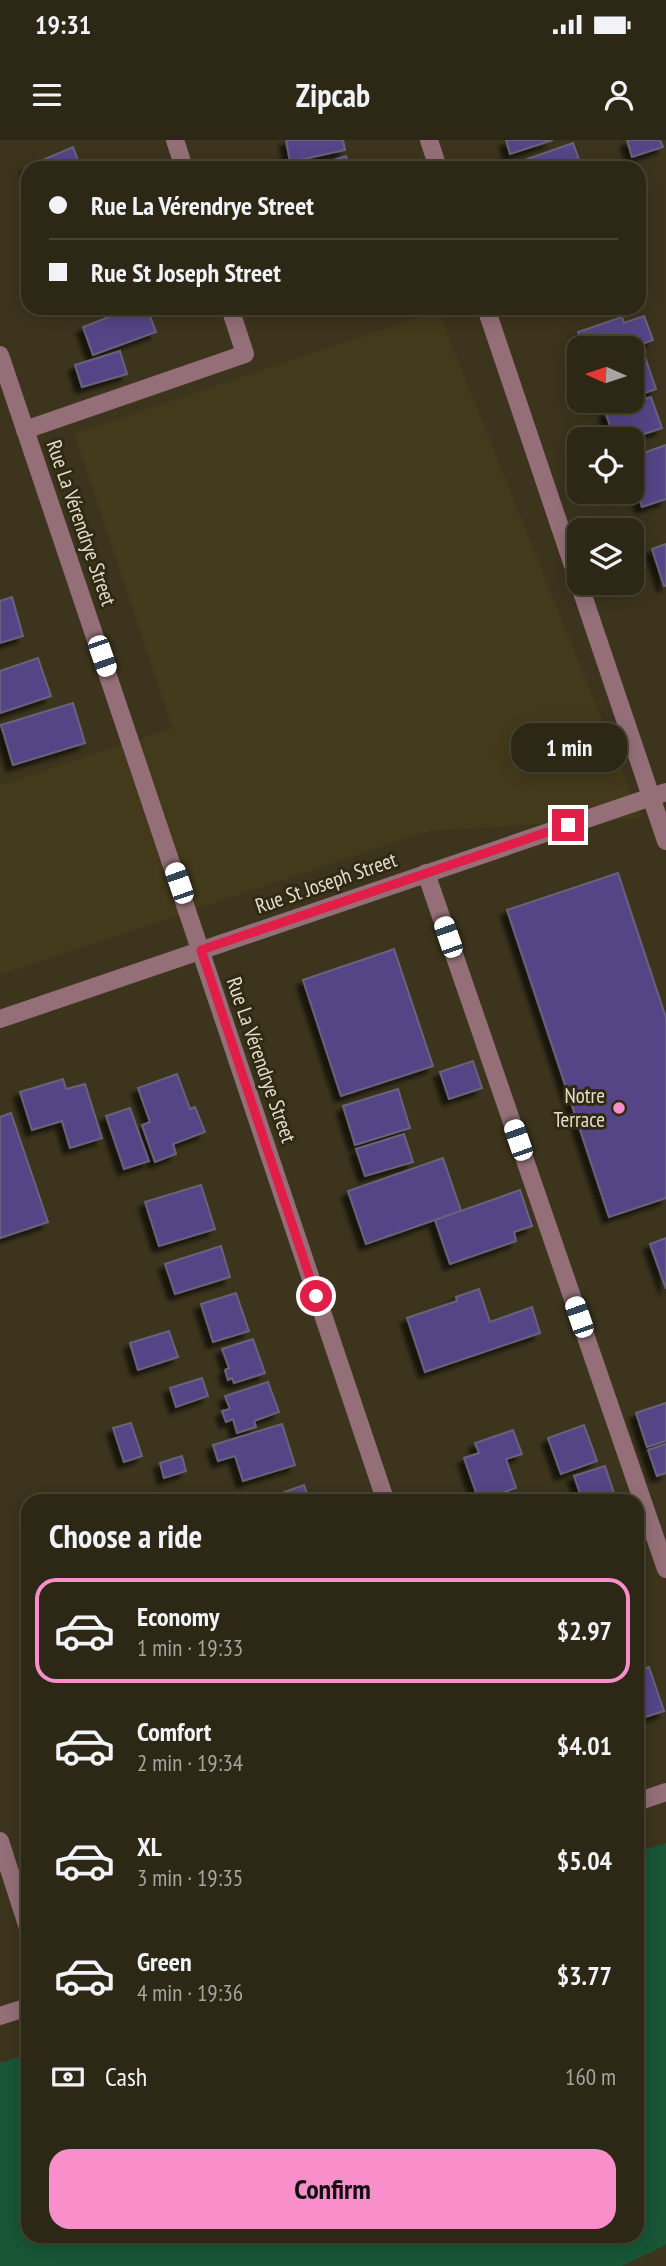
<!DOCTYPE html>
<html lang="en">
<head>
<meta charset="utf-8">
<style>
	:root { --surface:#2d2716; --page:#393323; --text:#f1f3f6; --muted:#a7a5a1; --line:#484435; --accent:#f98fca }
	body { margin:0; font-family:"PT Sans Narrow",sans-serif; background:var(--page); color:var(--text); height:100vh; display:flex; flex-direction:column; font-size:26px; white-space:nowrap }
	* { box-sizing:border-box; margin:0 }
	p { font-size:23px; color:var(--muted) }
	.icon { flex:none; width:38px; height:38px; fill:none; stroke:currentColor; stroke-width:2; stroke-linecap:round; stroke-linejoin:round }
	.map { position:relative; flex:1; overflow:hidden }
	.sheet { position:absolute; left:21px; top:1354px; width:623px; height:749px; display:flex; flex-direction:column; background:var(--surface); border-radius:21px; box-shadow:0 4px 18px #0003,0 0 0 2px var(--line) }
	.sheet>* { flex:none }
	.guide { position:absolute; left:21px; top:21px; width:625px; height:154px; border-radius:21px; box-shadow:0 4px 18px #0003,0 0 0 2px var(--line); display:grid; align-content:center; height:154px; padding:0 28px; background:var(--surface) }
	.needle { width:46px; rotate:273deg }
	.tools { position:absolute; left:567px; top:196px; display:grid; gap:14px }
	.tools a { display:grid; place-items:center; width:77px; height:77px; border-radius:14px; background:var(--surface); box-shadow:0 4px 18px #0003,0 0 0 2px var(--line); font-size:35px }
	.end { position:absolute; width:32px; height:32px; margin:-16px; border:9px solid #e11d48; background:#fff; box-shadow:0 0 0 4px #fff }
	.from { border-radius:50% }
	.bubble { position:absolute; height:49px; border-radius:21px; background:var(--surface); box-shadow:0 4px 18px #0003,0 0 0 2px var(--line); font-size:23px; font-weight:700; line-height:49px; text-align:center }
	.car { position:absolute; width:21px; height:42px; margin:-21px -10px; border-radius:9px; box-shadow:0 0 5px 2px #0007; background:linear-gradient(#fff 24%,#345 0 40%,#fff 0 76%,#345 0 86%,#fff 0) }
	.guide b { display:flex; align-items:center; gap:24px; height:66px; font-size:26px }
	.guide b+b { border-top:2px solid var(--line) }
	.guide i { width:18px; height:18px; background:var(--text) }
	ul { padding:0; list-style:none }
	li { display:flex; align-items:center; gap:21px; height:105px; margin:0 14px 10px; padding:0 14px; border:4px solid transparent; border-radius:21px }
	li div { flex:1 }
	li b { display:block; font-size:26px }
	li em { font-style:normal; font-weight:700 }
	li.on { border-color:var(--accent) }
	li>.icon { width:63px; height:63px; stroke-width:1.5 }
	h2 { padding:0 28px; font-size:32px; line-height:84px }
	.pay { display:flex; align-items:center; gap:18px; height:77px; padding:0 28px; font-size:26px }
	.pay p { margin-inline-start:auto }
	.button { display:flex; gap:14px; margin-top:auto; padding:14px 28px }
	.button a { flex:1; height:80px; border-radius:21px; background:var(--accent); color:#111; font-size:28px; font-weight:700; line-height:80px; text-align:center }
	.status { display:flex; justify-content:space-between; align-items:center; height:49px; padding:0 35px; background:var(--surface); direction:ltr }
	.status svg { height:19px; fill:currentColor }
	header { display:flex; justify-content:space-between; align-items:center; height:91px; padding:0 28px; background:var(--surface); font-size:32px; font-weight:700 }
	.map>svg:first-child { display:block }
	.built { fill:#433a1b }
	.green { fill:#185636 }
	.building { fill:#554487; stroke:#67637b; stroke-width:2; filter:url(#shadow) }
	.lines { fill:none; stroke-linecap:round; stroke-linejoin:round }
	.minor { stroke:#946f77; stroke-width:18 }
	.route { stroke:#e11d48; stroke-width:9 }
	.poi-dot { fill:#f98fca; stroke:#312a13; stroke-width:2.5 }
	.labels { text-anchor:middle; stroke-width:6; stroke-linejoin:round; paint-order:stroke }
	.street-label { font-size:21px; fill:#e1ddcf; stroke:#312a13 }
	.poi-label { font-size:21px; fill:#e1ddcf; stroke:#312a13; text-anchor:end }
</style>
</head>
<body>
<div class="status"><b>19:31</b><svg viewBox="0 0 49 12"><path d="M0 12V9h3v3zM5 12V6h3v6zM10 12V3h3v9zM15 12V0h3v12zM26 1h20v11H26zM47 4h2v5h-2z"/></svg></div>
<header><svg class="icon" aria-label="menu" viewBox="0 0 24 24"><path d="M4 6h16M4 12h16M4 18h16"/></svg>Zipcab<svg class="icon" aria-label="person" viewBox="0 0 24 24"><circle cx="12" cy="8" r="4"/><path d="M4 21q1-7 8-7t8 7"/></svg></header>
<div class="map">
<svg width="666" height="2126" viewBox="0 0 666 2126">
	<defs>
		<filter id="shadow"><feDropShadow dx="-6" dy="6" stdDeviation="2" flood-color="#0009"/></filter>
	</defs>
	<rect width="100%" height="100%" fill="#3c341d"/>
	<polygon class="built" points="438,171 641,678 428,691 0,835 0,646 172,588 74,294"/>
	<polygon class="green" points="666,1703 666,2105 622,2126 0,2126 0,1923 28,1914 28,2096 637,2096 637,1712"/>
	<g class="building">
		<polygon points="286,0 343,0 345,10 290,22"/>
		<polygon points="506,0 553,0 510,14"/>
		<polygon points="627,0 660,0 663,7 632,17"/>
		<polygon points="573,3 582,28 524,28 522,21"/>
		<polygon points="73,7 81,28 28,28 28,32 26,27"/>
		<polygon points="346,16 350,28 309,28"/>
		<polygon points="111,168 132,168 135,176 148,171 156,192 93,215 83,187 114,175"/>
		<polygon points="644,176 653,200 631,208 584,208 578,192 622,177 624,183"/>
		<polygon points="120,211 127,234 82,247 75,225"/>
		<polygon points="644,214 656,249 632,257 632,218"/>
		<polygon points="651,257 662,288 629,299 603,299 600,291 611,288 605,272"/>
		<polygon points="666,305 666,359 642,367 632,335 632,317"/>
		<polygon points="666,404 666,446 664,446 652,409"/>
		<polygon points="12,457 23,496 0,503 0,461"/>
		<polygon points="38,518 51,556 0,573 0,531"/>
		<polygon points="73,563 85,603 13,625 1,585"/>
		<polygon points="618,733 666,878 666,1058 609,1077 507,770"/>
		<polygon points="394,809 433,926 341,956 303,840"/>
		<polygon points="473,921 482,948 449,959 440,932"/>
		<polygon points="177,934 190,969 195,967 205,992 173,1004 176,1014 155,1022 142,985 150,982 138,948"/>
		<polygon points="63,939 66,949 85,944 102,998 70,1008 62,981 32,990 20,952"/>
		<polygon points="398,949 410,988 355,1005 343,966"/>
		<polygon points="130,968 149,1021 124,1029 106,976"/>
		<polygon points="11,973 48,1082 0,1098 0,977"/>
		<polygon points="404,994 413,1022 365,1036 356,1009"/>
		<polygon points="443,1018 461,1071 366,1104 348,1051"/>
		<polygon points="201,1045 215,1089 159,1106 145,1062"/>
		<polygon points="520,1050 532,1086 514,1092 516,1101 450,1124 435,1080"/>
		<polygon points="666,1098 666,1149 650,1104"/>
		<polygon points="221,1106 230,1137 175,1154 165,1124"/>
		<polygon points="479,1149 490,1182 532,1167 540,1193 425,1232 407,1178 457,1161 456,1157"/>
		<polygon points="236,1153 249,1191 213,1202 201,1164"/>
		<polygon points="169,1191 178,1217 138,1230 130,1203"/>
		<polygon points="253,1199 265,1233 234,1243 232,1238 228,1240 225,1230 229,1228 222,1209"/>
		<polygon points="202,1238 208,1256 176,1267 170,1248"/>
		<polygon points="268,1242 279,1272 254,1281 256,1287 237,1293 233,1279 226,1282 222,1271 230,1269 225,1256"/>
		<polygon points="666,1263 666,1301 647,1307 636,1273"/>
		<polygon points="131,1283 142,1316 124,1322 113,1288"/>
		<polygon points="282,1284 295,1325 243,1341 235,1316 218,1321 213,1305"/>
		<polygon points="584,1285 597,1321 561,1334 548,1298"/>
		<polygon points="513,1290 522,1314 506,1319 516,1348 479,1361 464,1318 479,1313 475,1303"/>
		<polygon points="666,1304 666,1333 657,1336 648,1310"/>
		<polygon points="182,1316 186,1331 164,1338 160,1323"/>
		<polygon points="605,1326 616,1359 583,1362 574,1336"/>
		<polygon points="304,1345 310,1362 263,1362 262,1360"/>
		<polygon points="649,1527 664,1571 642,1578 637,1564 637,1531"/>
	</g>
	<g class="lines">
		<g class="minor">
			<polyline points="175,0 184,28"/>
			<polyline points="429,0 438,28"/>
			<polyline points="486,168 666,701"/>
			<polyline points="0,215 386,1362"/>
			<polyline points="25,290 245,214 230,168"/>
			<polyline points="426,733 666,1429"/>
			<polyline points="0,879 666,652"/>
			<polyline points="637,1662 666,1652"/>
			<polyline points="0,1701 28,1788"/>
			<polyline points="0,1876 28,1867"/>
		</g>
	</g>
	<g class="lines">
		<polyline class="route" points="316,1156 201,810 568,685"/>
	</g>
	<circle class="poi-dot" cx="619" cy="968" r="7"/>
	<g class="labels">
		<g class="street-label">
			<text transform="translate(81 383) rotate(71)" y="7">Rue La Vérendrye Street</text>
			<text transform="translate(326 743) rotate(-19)" y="7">Rue St Joseph Street</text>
			<text transform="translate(261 920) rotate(71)" y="7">Rue La Vérendrye Street</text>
		</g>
		<g class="poi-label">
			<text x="605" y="963">Notre<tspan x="605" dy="24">Terrace</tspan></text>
		</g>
	</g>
</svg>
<div class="tools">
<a><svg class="needle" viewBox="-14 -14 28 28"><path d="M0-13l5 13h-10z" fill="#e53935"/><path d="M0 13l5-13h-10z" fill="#a7a5a1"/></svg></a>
<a><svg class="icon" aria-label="locate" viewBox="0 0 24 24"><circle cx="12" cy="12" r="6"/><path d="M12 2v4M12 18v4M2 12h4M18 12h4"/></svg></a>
<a><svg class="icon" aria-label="layers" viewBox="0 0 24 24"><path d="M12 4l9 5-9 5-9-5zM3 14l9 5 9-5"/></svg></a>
</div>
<i class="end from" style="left:316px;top:1156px"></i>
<i class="end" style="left:568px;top:685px"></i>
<div class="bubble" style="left:511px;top:583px;width:116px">1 min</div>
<i class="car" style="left:102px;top:516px;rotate:161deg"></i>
<i class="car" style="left:179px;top:743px;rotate:341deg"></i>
<i class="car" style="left:448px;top:797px;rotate:341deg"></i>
<i class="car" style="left:518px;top:1000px;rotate:341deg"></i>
<i class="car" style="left:579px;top:1177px;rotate:341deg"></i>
<div class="guide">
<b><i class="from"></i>Rue La Vérendrye Street</b>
<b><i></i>Rue St Joseph Street</b>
</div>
<section class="sheet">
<h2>Choose a ride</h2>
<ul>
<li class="on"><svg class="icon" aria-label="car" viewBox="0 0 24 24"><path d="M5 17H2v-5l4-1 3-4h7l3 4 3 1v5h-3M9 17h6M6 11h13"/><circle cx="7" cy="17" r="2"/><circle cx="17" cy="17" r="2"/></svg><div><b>Economy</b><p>1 min · 19:33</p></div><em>$2.97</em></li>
<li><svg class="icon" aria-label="car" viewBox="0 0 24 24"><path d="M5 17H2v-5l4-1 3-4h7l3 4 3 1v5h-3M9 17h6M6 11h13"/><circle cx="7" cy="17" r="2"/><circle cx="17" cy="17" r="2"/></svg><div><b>Comfort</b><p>2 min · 19:34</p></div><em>$4.01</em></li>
<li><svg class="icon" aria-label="car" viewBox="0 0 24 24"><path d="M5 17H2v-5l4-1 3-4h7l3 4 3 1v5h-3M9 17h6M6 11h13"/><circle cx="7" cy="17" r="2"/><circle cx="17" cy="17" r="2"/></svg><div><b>XL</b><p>3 min · 19:35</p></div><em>$5.04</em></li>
<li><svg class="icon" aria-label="car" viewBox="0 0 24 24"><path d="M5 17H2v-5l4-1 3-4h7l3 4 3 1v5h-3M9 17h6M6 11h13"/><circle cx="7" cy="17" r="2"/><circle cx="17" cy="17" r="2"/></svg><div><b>Green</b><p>4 min · 19:36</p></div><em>$3.77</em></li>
</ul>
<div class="pay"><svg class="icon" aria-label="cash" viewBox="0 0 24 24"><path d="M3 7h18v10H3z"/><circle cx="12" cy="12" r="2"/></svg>Cash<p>160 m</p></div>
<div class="button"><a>Confirm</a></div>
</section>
</div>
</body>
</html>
